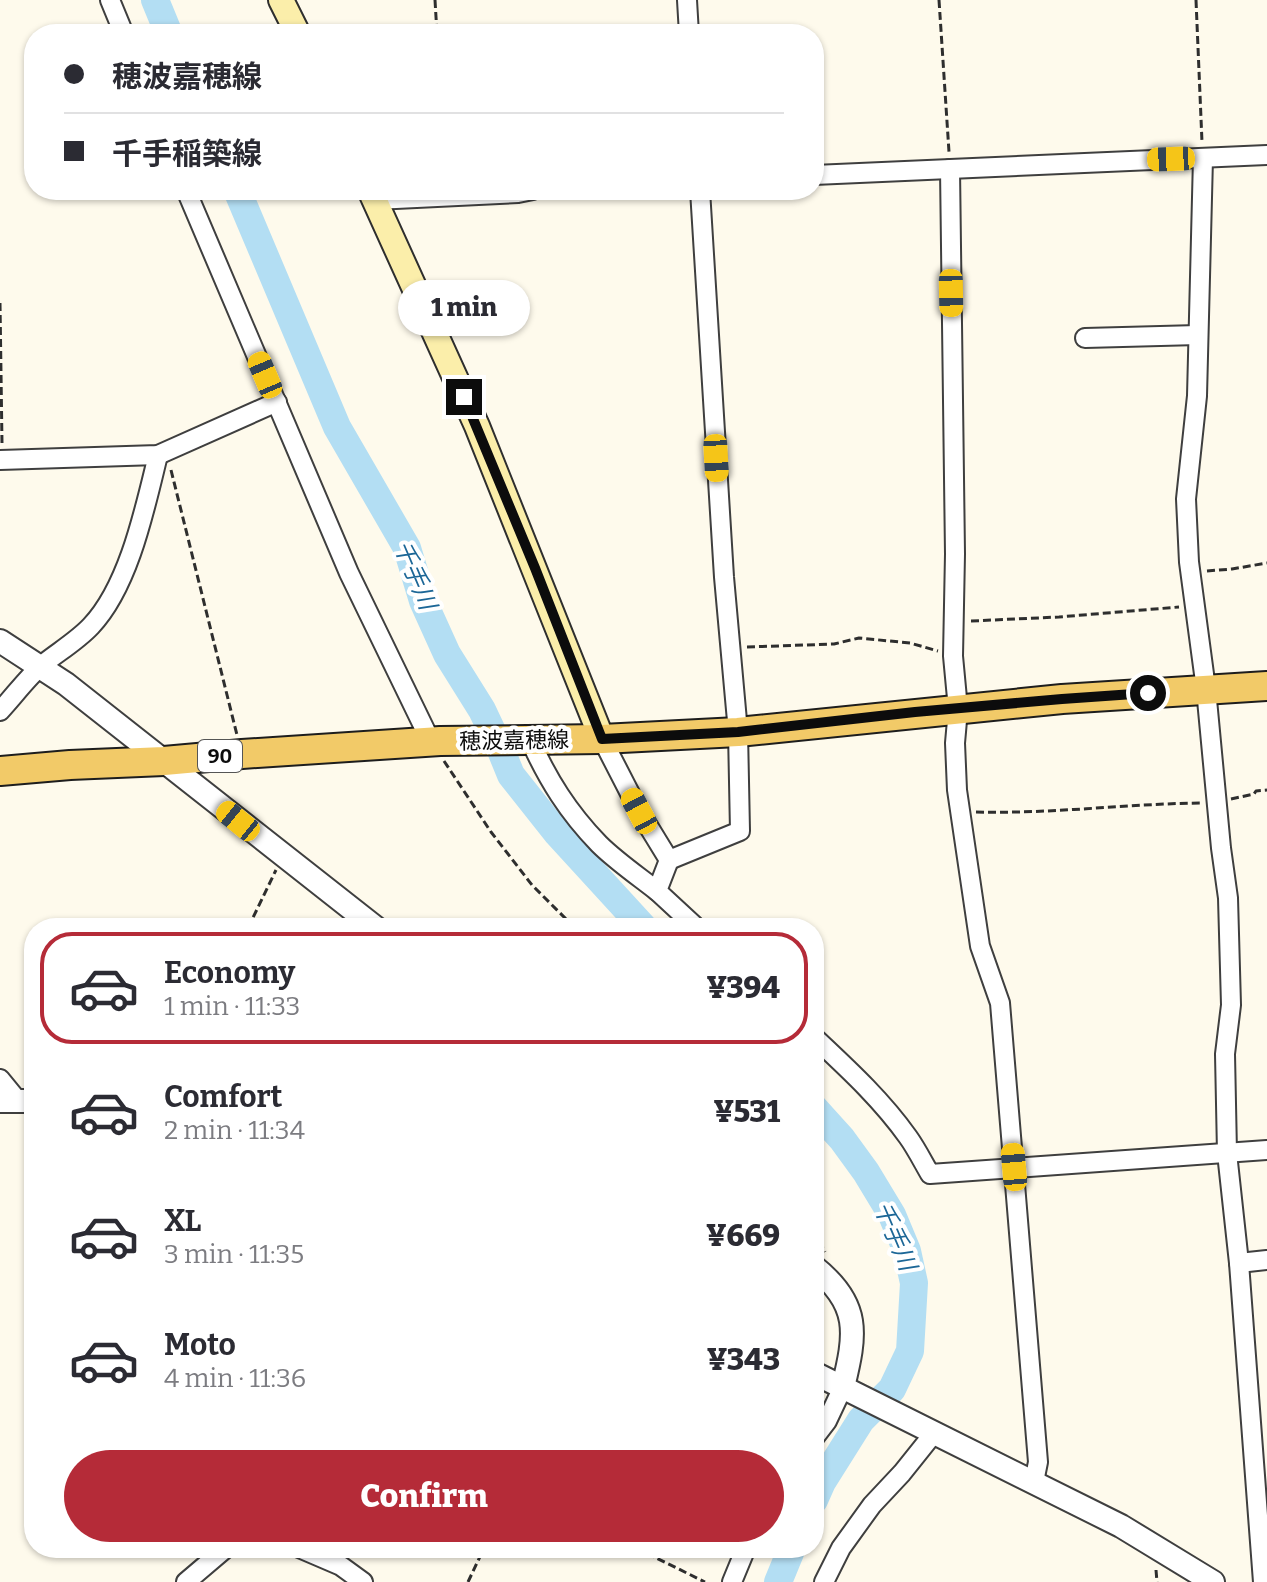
<!DOCTYPE html>
<html lang="en">
<head>
<meta charset="utf-8">
<style>
	:root { --surface:#fff; --page:#f2f2f3; --text:#2b2b33; --muted:#7c7c81; --line:#e1e1e2; --accent:#b52b38 }
	body { margin:0; font-family:Bitter,"Noto Sans JP",serif; background:var(--page); color:var(--text); height:100vh; display:flex; flex-direction:column; font-size:30px; white-space:nowrap }
	* { box-sizing:border-box; margin:0 }
	p { font-size:26px; color:var(--muted) }
	.icon { flex:none; width:44px; height:44px; fill:none; stroke:currentColor; stroke-width:2; stroke-linecap:round; stroke-linejoin:round }
	.map { position:relative; flex:1; overflow:hidden }
	.details { position:absolute; left:24px; top:918px; width:800px; height:640px; display:flex; flex-direction:column; background:var(--surface); border-radius:32px; box-shadow:0 2px 6px #0004 }
	.details>* { flex:none }
	.top-card { position:absolute; left:24px; top:24px; width:800px; height:176px; border-radius:32px; box-shadow:0 2px 6px #0004; display:grid; align-content:center; height:176px; padding:0 40px; background:var(--surface) }
	.end { position:absolute; width:36px; height:36px; margin:-18px; border:10px solid #0c0c0c; background:#fff; box-shadow:0 0 0 4px #fff }
	.from { border-radius:50% }
	.bubble { position:absolute; height:56px; border-radius:28px; background:var(--surface); box-shadow:0 2px 6px #0004; font-size:26px; font-weight:800; line-height:56px; text-align:center }
	.car { position:absolute; width:24px; height:48px; margin:-24px -12px; border-radius:10px; box-shadow:0 0 6px 2px #0007; background:linear-gradient(#f5c518 24%,#345 0 40%,#f5c518 0 76%,#345 0 86%,#f5c518 0) }
	.top-card b { display:flex; align-items:center; gap:28px; height:76px; font-size:30px }
	.top-card b+b { border-top:2px solid var(--line) }
	.top-card i { width:20px; height:20px; background:var(--text) }
	ul { padding:14px 0 0; list-style:none }
	li { display:flex; align-items:center; gap:24px; height:112px; margin:0 16px 12px; padding:0 24px; border:4px solid transparent; border-radius:32px }
	li div { flex:1 }
	li b { display:block; font-size:30px }
	li em { font-style:normal; font-weight:800 }
	li.on { border-color:var(--accent) }
	li>.icon { width:72px; height:72px; stroke-width:1.5 }
	.action { display:flex; gap:16px; margin-top:auto; padding:16px 40px }
	.action a { flex:1; height:92px; border-radius:48px; background:var(--accent); color:#fff; font-size:32px; font-weight:800; line-height:92px; text-align:center }
	.map>svg:first-child { display:block }
	.lines { fill:none; stroke-linecap:round; stroke-linejoin:round }
	.river { stroke:#b3def3; stroke-width:28 }
	.minor-casing { stroke:#3f3f3f; stroke-width:22 }
	.tertiary-casing { stroke:#3f3f3f; stroke-width:26 }
	.secondary-casing { stroke:#2e2e2e; stroke-width:28 }
	.primary-casing { stroke:#1d1d1d; stroke-width:32 }
	.path { stroke:#2e2e2e; stroke-width:3; stroke-dasharray:8 4; stroke-linecap:butt }
	.minor { stroke:#fff; stroke-width:18 }
	.tertiary { stroke:#fff; stroke-width:22 }
	.secondary { stroke:#fbeeaa; stroke-width:24 }
	.primary { stroke:#f2ca68; stroke-width:28 }
	.route { stroke:#0c0c0c; stroke-width:10 }
	.labels { text-anchor:middle; stroke-width:8; stroke-linejoin:round; paint-order:stroke }
	.shield { fill:#fff; stroke:#555; stroke-width:2 }
	.shield-label { font-size:20px; font-weight:bold; fill:#0c0c0c }
	.street-label { font-size:22px; fill:#0c0c0c; stroke:#fff }
	.water-label { font-size:24px; font-style:italic; fill:#1c6797; stroke:#fff }
</style>
</head>
<body>
<div class="map">
<svg width="1267" height="1582" viewBox="0 0 1267 1582">
	<rect width="100%" height="100%" fill="#fefaec"/>
	<g class="lines">
		<g class="river">
			<polyline points="155,0 169,34"/>
			<polyline points="237,190 337,427 407,548 423,601 447,654 482,710 500,748 511,775 557,833 644,928"/>
			<polyline points="814,1108 842,1139 866,1172 892,1215 907,1251 914,1283 910,1351 892,1389 861,1420 822,1482 814,1500"/>
			<polyline points="778,1582 792,1548"/>
		</g>
		<defs>
			<g id="minor">
				<polyline points="110,0 124,34"/>
				<polyline points="687,0 689,34"/>
				<polyline points="1203,158 1197,396 1186,499 1189,562 1206,689 1221,848 1228,898 1231,1005 1225,1054 1227,1153 1239,1263 1263,1582"/>
				<polyline points="950,169 955,554 953,656 958,709 955,743 957,790 980,946 1000,1003 1038,1462 1034,1482"/>
				<polyline points="814,175 1267,155"/>
				<polyline points="186,190 349,573 431,742"/>
				<polyline points="375,200 518,193 533,190"/>
				<polyline points="1085,338 1198,335"/>
				<polyline points="0,460 158,455 277,402"/>
				<path d="M0,711C14,696 27,678 42,665C58,652 77,641 91,626C129,586 145,508 158,455"/>
				<polyline points="602,739 639,811 669,860 657,891 697,928"/>
				<path d="M530,740C548,780 568,812 599,844C616,861 638,876 657,891"/>
				<polyline points="669,860 740,831 738,732 724,577 700,190"/>
				<path d="M814,1037C847,1068 881,1099 908,1137C916,1148 923,1162 930,1174L1267,1150"/>
				<polyline points="0,1079 18,1101"/>
				<polyline points="1239,1263 1267,1260"/>
				<polyline points="814,1438 827,1421 843,1387"/>
				<polyline points="299,1548 341,1566 363,1582"/>
				<polyline points="186,1582 226,1548"/>
				<polyline points="732,1582 746,1548"/>
				<polyline points="824,1582 841,1548 872,1505 902,1473 934,1433"/>
			</g>
			<g id="tertiary">
				<polyline points="0,641 66,684 376,928"/>
				<polyline points="0,1101 34,1101"/>
				<path d="M814,1267C861,1304 856,1334 843,1387"/>
				<polyline points="814,1373 1121,1526 1213,1582"/>
			</g>
			<g id="secondary">
				<polyline points="281,0 298,34"/>
				<polyline points="370,190 477,426 602,739"/>
			</g>
			<polyline id="primary" points="0,771 70,765 164,761 242,754 440,741 602,739 738,732 1062,699 1267,686"/>
		</defs>
		<use href="#minor" class="minor-casing"/>
		<use href="#tertiary" class="tertiary-casing"/>
		<use href="#secondary" class="secondary-casing"/>
		<use href="#primary" class="primary-casing"/>
		<g class="path">
			<polyline points="435,0 437,34"/>
			<polyline points="939,0 949,152"/>
			<polyline points="1196,0 1202,142"/>
			<polyline points="0,303 2,444"/>
			<polyline points="171,470 237,735"/>
			<polyline points="1207,571 1232,569 1267,563"/>
			<polyline points="971,621 1059,617 1179,607"/>
			<polyline points="747,647 834,644 859,638 910,643 938,651"/>
			<polyline points="444,761 491,832 532,885 575,928"/>
			<polyline points="1231,799 1254,794 1256,791 1267,790"/>
			<path d="M976,812C1051,814 1125,804 1200,803"/>
			<polyline points="248,928 276,870"/>
			<polyline points="814,1230 825,1252"/>
			<polyline points="636,1548 705,1582"/>
			<polyline points="1156,1570 1157,1582"/>
			<polyline points="468,1582 484,1548"/>
		</g>
		<use href="#minor" class="minor"/>
		<use href="#tertiary" class="tertiary"/>
		<use href="#secondary" class="secondary"/>
		<use href="#primary" class="primary"/>
	</g>
	<g class="lines">
		<polyline class="route" points="464,397 535,568 602,739 738,732 915,712 1062,699 1148,693"/>
	</g>
	<g class="labels">
		<rect class="shield" x="198" y="740" width="44" height="32" rx="6"/>
		<g class="shield-label">
			<text x="220" y="763">90</text>
		</g>
		<g class="street-label">
			<text transform="translate(514 740) rotate(-1)" y="8">穂波嘉穂線</text>
		</g>
		<g class="water-label">
			<text transform="translate(415 575) rotate(67)" y="8">千手川</text>
			<text transform="translate(895 1236) rotate(67)" y="8">千手川</text>
		</g>
	</g>
</svg>
<i class="end from" style="left:1148px;top:693px"></i>
<i class="end" style="left:464px;top:397px"></i>
<div class="bubble" style="left:398px;top:280px;width:132px">1 min</div>
<i class="car" style="left:1171px;top:159px;rotate:268deg"></i>
<i class="car" style="left:951px;top:293px;rotate:179deg"></i>
<i class="car" style="left:265px;top:375px;rotate:337deg"></i>
<i class="car" style="left:716px;top:458px;rotate:177deg"></i>
<i class="car" style="left:639px;top:811px;rotate:332deg"></i>
<i class="car" style="left:238px;top:821px;rotate:309deg"></i>
<i class="car" style="left:1014px;top:1167px;rotate:355deg"></i>
<div class="top-card">
<b><i class="from"></i>穂波嘉穂線</b>
<b><i></i>千手稲築線</b>
</div>
<section class="details">
<ul>
<li class="on"><svg class="icon" aria-label="car" viewBox="0 0 24 24"><path d="M5 17H2v-5l4-1 3-4h7l3 4 3 1v5h-3M9 17h6M6 11h13"/><circle cx="7" cy="17" r="2"/><circle cx="17" cy="17" r="2"/></svg><div><b>Economy</b><p>1 min · 11:33</p></div><em>¥394</em></li>
<li><svg class="icon" aria-label="car" viewBox="0 0 24 24"><path d="M5 17H2v-5l4-1 3-4h7l3 4 3 1v5h-3M9 17h6M6 11h13"/><circle cx="7" cy="17" r="2"/><circle cx="17" cy="17" r="2"/></svg><div><b>Comfort</b><p>2 min · 11:34</p></div><em>¥531</em></li>
<li><svg class="icon" aria-label="car" viewBox="0 0 24 24"><path d="M5 17H2v-5l4-1 3-4h7l3 4 3 1v5h-3M9 17h6M6 11h13"/><circle cx="7" cy="17" r="2"/><circle cx="17" cy="17" r="2"/></svg><div><b>XL</b><p>3 min · 11:35</p></div><em>¥669</em></li>
<li><svg class="icon" aria-label="car" viewBox="0 0 24 24"><path d="M5 17H2v-5l4-1 3-4h7l3 4 3 1v5h-3M9 17h6M6 11h13"/><circle cx="7" cy="17" r="2"/><circle cx="17" cy="17" r="2"/></svg><div><b>Moto</b><p>4 min · 11:36</p></div><em>¥343</em></li>
</ul>
<div class="action"><a>Confirm</a></div>
</section>
</div>
</body>
</html>
